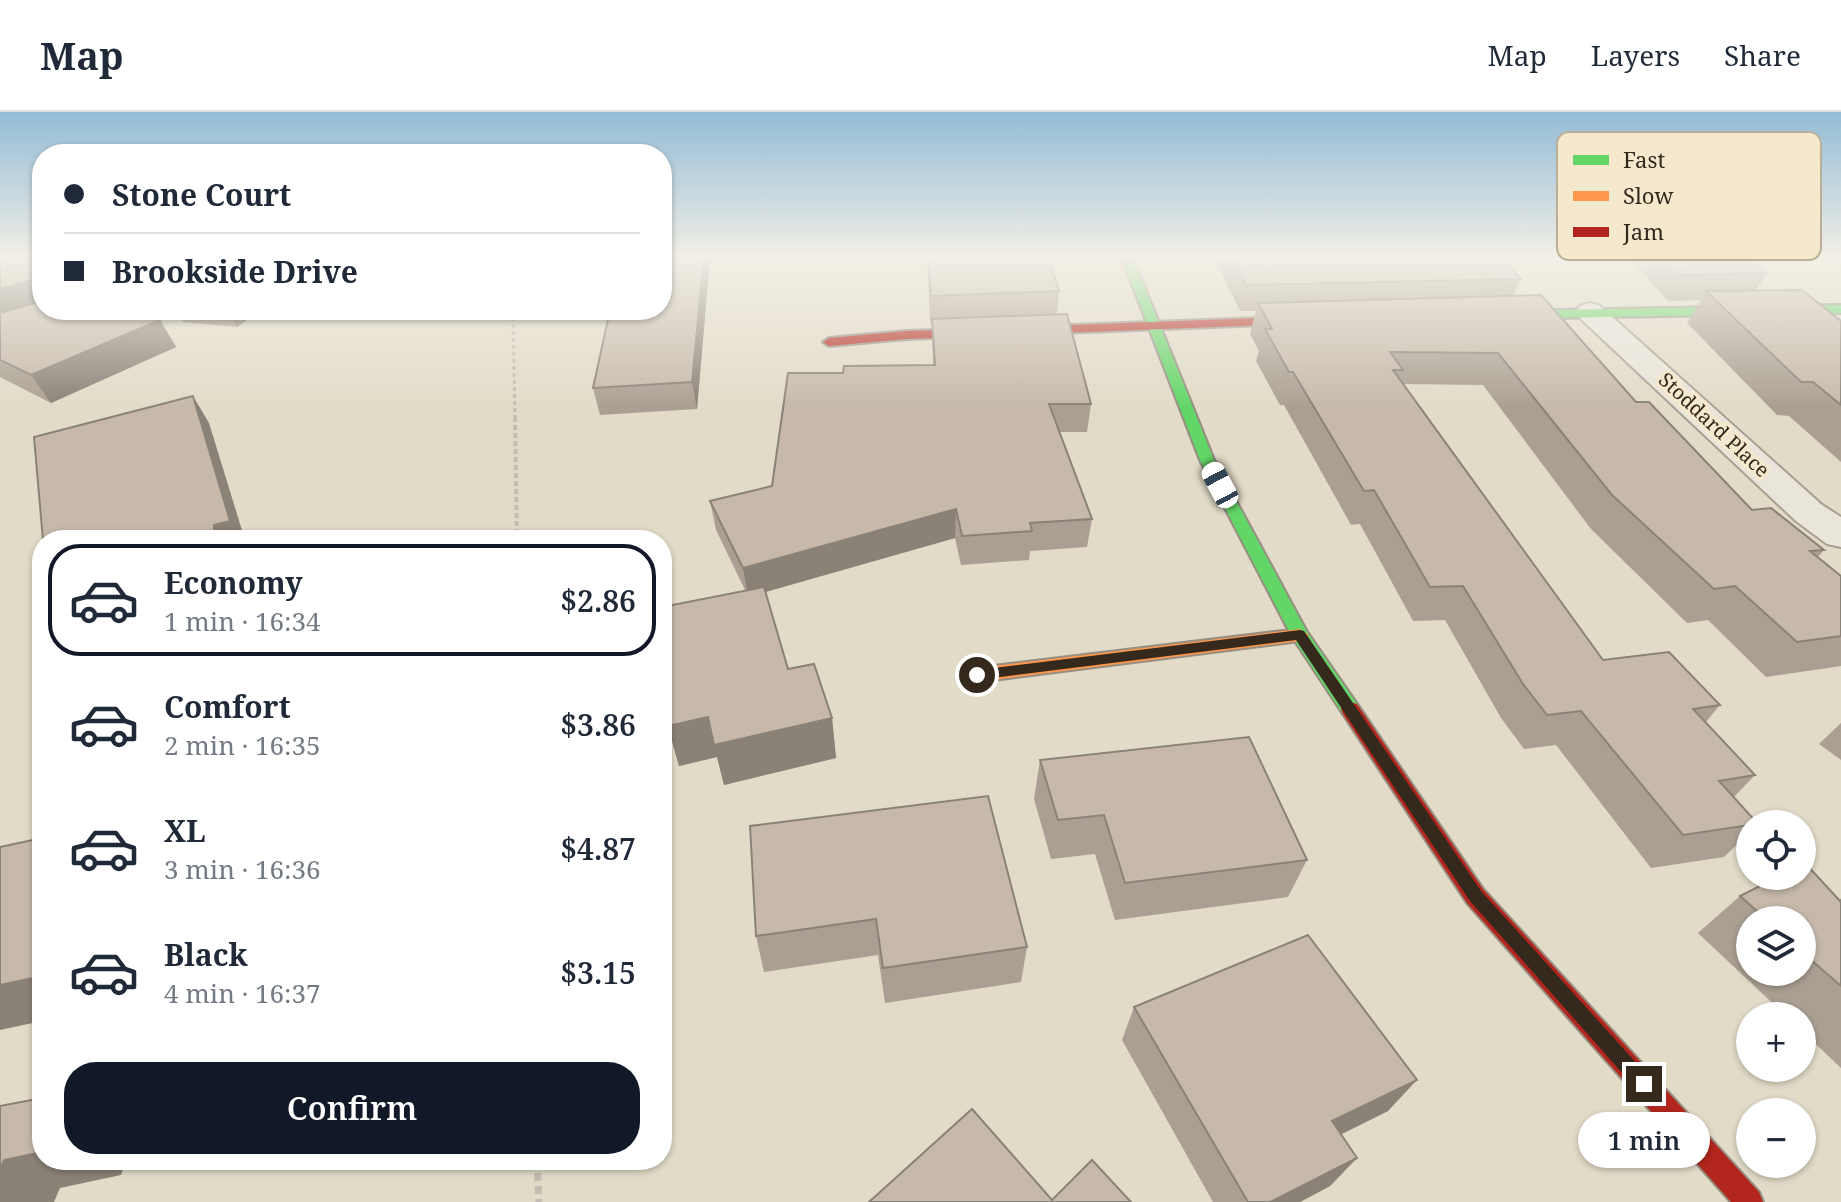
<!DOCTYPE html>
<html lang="en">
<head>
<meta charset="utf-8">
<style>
	:root { --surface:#fff; --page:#f2f2f3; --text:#1f2937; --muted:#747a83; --line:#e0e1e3; --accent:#111827 }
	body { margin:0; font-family:"Noto Serif",serif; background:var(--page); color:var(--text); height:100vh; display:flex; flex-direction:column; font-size:30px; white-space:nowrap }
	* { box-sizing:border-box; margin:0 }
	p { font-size:26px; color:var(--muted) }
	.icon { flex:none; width:44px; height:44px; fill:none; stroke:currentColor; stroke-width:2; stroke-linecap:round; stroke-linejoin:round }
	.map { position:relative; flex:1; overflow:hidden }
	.drawer { position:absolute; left:32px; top:418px; width:640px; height:640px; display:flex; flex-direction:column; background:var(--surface); border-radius:32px; box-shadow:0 2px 6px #0004 }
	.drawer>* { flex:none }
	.top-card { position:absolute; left:32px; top:32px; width:640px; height:176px; border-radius:32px; box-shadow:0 2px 6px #0004; display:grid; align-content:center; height:176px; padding:0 32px; background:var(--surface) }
	.tools { position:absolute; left:1736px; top:698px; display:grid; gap:16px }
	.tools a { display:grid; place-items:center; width:80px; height:80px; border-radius:50%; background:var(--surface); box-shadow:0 2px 6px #0004; font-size:40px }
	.end { position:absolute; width:36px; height:36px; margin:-18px; border:10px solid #35281c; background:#fff; box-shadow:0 0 0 4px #fff }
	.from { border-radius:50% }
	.bubble { position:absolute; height:56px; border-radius:28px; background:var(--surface); box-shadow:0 2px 6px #0004; font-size:26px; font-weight:600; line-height:56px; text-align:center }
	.car { position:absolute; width:24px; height:48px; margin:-24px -12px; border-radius:10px; box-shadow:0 0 6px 2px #0007; background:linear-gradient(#fff 24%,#345 0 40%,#fff 0 76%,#345 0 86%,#fff 0) }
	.top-card b { display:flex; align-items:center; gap:28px; height:76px; font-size:30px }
	.top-card b+b { border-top:2px solid var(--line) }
	.top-card i { width:20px; height:20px; background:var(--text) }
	ul { padding:14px 0 0; list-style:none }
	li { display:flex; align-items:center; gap:24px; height:112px; margin:0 16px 12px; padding:0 16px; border:4px solid transparent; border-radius:32px }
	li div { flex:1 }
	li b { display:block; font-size:30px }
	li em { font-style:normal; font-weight:600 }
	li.current { border-color:var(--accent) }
	li>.icon { width:72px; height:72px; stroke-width:1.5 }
	.primary-button { display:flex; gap:16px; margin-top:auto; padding:16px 32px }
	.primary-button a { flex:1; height:92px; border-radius:32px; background:var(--accent); color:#fff; font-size:32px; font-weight:600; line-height:92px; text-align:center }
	header { display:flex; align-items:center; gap:48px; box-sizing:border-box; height:112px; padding:0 40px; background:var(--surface); border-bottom:2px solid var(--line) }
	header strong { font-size:38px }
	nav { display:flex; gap:44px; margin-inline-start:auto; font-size:28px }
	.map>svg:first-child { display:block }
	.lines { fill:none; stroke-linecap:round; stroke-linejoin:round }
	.street-casing { stroke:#a79f92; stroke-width:4 }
	.fast-casing { stroke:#968f82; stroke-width:4 }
	.slow-casing { stroke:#968f82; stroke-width:4 }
	.jam-casing { stroke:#968f82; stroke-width:4 }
	.path-far2 { stroke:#c2bcb2; stroke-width:3; stroke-dasharray:4 3; stroke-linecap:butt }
	.path-far1 { stroke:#c2bcb2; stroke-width:4; stroke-dasharray:5 3; stroke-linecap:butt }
	.path { stroke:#c2bcb2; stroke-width:7; stroke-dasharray:8 5; stroke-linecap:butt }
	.street { fill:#eae5db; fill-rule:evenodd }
	.fast { fill:#63d668; fill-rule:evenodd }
	.slow { fill:#ff974d; fill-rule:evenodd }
	.jam { fill:#b3261e; fill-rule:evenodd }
	.wall { fill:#aa9f92; fill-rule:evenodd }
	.shaded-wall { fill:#8b8277 }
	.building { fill:#c6b9aa; stroke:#8b8277; stroke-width:2 }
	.route { fill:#35281c }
	.labels { text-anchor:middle; stroke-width:7; stroke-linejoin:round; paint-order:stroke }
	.far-street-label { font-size:20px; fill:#35281c; stroke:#f5e9cd }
	.key { fill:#f5e9cd; stroke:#bbaf98; stroke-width:2 }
	.key-label { font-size:22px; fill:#35281c }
</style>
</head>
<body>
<header>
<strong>Map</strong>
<nav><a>Map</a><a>Layers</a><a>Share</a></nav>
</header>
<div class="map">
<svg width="1841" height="1090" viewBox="0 0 1841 1090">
	<rect width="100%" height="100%" fill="#e2dbc8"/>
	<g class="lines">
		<defs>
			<polygon id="street" points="1590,191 1600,194 1822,393 1841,405 1841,435 1827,432 1796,409 1580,206 1575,200 1580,194"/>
			<g id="fast">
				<polygon points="1121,144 1132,144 1214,348 1307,520 1357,592 1359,597 1357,602 1343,602 1291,523 1200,348"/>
				<polygon points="1841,193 1841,201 1498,207 1492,203 1498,199"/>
			</g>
			<polygon id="slow" points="1300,517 1309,523 1300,529 977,570 968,563 977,556"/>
			<g id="jam">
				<polygon points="1314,204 1318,205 1318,211 906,227 829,234 823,230 829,226 906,219"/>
				<polygon points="1350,590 1357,592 1483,777 1759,1080 1763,1090 1731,1090 1467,791 1343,602 1341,597 1343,592"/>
			</g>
		</defs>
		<use href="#street" class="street-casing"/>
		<use href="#fast" class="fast-casing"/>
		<use href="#slow" class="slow-casing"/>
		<use href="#jam" class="jam-casing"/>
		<polyline class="path-far2" points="513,198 515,307"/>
		<polyline class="path-far1" points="515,305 517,428"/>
		<polyline class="path" points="537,1048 539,1090"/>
		<use href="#street" class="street"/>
		<use href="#fast" class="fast"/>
		<use href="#slow" class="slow"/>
		<use href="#jam" class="jam"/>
	</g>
	<g class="wall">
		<polygon points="0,144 42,157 42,198 160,208 176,235 51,291 0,265"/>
		<polygon points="662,144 710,144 697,297 600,303 593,276 608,208 599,208 596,198 662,198"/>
		<polygon points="927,144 1048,144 1059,179 1057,202 1091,292 1087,320 1059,320 1092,407 1087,435 1030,439 1029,448 961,453 955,426 765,480 788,557 832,606 836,646 724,673 717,645 679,654 668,614 745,478 716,418 710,389 772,374 843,261 933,253 932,210 930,210"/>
		<polygon points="1213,144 1500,144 1521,167 1513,184 1636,290 1752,398 1824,438 1818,445 1841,464 1841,554 1766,565 1708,508 1687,511 1591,417 1483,273 1403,272 1603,548 1720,593 1706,610 1755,663 1734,685 1750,712 1750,720 1724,745 1651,756 1556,633 1524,637 1501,606 1445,508 1413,509 1360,412 1351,413 1284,293 1280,293 1256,249 1259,239 1250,222 1256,199 1240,199"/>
		<polygon points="1627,144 1741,144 1767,161 1756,178 1841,209 1841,350 1789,304 1777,303 1687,211 1701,188 1668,189"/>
		<polygon points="176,198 260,198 237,215 183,210"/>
		<polygon points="1841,611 1841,648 1819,632"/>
		<polygon points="1040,648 1307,748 1288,785 1115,808 1095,742 1051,747 1034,687"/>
		<polygon points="750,714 1027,835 1021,870 885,891 878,843 764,860 756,824"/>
		<path d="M1740,784L1841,788V956L1802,919V904H1786L1698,821ZM1750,808H1802V860H1750Z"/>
		<polygon points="1134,895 1388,999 1341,1022 1357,1046 1330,1074 1300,1090 1213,1090 1122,928"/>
	</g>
	<g class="shaded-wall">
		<polygon points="704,144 710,145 697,297 692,270"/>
		<polygon points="28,169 42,190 0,208 0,177"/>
		<polygon points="228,198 260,198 237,215"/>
		<polygon points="160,208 176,235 51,291 31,263"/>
		<polygon points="193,284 209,311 245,428 214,428"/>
		<polygon points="956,397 955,426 748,485 743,456"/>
		<polygon points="708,605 832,606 836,646 724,673 717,645 679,654 668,614"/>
		<polygon points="42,864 42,909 0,918 0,873"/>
		<polygon points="1417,968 1388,999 1308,1039 1332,1009"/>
		<polygon points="42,1040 42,1048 126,1048 121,1063 60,1076 54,1090 0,1090 0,1058 4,1048"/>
		<polygon points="1357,1046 1330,1074 1300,1090 1270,1090"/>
	</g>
	<g class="building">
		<polygon points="0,144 32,144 42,157 42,169 28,169 0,177"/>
		<polygon points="662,144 704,144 692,270 593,276 610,198 662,198"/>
		<polygon points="928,144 1048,144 1059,179 931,184"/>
		<polygon points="1231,144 1500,144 1521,167 1246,173"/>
		<polygon points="1663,144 1741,144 1767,161 1682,163"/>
		<polygon points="1802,178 1841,209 1841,293 1813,270 1801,270 1706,179"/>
		<polygon points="1541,183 1636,290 1649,290 1752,398 1771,396 1824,438 1810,439 1841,464 1841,524 1797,530 1735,474 1714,477 1612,383 1498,241 1390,240 1403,258 1393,258 1603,548 1669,540 1720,593 1693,597 1755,663 1719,669 1758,712 1750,712 1750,713 1683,723 1581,599 1547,603 1523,572 1463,474 1430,475 1374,378 1364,379 1293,260 1289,260 1265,217 1272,217 1258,191"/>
		<polygon points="42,189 42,198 136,198 160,208 31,263 0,248 0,201"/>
		<polygon points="1067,202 1091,292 1049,292 1092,407 1030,411 1032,419 962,424 956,397 743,456 710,389 772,374 788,261 843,261 844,254 935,253 932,207"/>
		<polygon points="193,284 230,409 214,413 214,428 43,428 34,325"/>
		<polygon points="764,475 788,557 814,552 832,606 714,633 708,605 668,614 662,581 662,495"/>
		<polygon points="1249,625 1307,748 1125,771 1104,703 1058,708 1040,648"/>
		<polygon points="988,684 1027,835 883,856 876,807 756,824 750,714"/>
		<polygon points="42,726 42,864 0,873 0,735"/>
		<polygon points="1805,751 1840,789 1841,788 1841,874 1802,840 1802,808 1767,808 1740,784 1780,764 1802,764 1802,753"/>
		<polygon points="1308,823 1417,968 1332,1009 1357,1046 1270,1090 1248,1090 1134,895"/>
		<polygon points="42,986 42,1040 4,1048 0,1058 0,994"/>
		<polygon points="972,997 1052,1088 1092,1048 1131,1090 869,1090"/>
	</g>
	<linearGradient id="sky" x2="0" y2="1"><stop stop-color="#93bcd6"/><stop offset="0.49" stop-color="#f2efe6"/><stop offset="1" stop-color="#f2efe6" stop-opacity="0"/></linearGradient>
	<rect width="1841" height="296" fill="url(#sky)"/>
	<polygon class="route" points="1300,518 1304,519 1481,779 1650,966 1650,979 1638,979 1470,789 1296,528 977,568 971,563 977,558"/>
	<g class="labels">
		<g class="far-street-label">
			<text transform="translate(1714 313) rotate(43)" y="7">Stoddard Place</text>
		</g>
	</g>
	<rect x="1557" y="20" width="264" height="128" rx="12" class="key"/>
	<rect x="1573" y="43" width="36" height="10" fill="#63d668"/>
	<rect x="1573" y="79" width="36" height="10" fill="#ff974d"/>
	<rect x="1573" y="115" width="36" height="10" fill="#b3261e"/>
	<g class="key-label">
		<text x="1623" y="56">Fast</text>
		<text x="1623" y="92">Slow</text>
		<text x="1623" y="128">Jam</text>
	</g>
</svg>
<div class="tools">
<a><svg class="icon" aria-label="locate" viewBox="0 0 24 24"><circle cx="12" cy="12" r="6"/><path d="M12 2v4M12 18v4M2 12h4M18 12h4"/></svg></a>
<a><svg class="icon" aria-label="layers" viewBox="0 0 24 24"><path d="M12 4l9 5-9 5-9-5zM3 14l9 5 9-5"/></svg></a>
<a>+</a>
<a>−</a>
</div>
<i class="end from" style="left:977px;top:563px"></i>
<i class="end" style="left:1644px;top:972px"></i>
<div class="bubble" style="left:1578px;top:1000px;width:132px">1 min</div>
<i class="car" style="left:1220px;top:373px;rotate:332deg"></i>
<div class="top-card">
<b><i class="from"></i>Stone Court</b>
<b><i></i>Brookside Drive</b>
</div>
<section class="drawer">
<ul>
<li class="current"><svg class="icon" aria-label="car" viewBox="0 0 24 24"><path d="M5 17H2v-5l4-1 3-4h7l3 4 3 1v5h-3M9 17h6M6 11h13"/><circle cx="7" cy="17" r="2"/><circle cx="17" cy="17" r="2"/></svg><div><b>Economy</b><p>1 min · 16:34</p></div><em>$2.86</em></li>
<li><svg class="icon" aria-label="car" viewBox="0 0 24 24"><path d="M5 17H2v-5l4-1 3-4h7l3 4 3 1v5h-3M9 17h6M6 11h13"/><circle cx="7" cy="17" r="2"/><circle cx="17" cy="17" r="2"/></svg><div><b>Comfort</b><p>2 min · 16:35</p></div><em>$3.86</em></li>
<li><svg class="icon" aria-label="car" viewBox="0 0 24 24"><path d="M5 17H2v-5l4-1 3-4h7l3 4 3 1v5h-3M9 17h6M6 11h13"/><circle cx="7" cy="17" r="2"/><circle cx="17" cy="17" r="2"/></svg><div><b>XL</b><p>3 min · 16:36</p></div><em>$4.87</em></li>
<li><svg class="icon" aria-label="car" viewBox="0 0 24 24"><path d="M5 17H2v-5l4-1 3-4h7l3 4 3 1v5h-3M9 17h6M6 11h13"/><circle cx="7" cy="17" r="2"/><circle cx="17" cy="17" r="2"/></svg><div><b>Black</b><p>4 min · 16:37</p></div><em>$3.15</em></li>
</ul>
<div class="primary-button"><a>Confirm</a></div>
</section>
</div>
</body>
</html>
